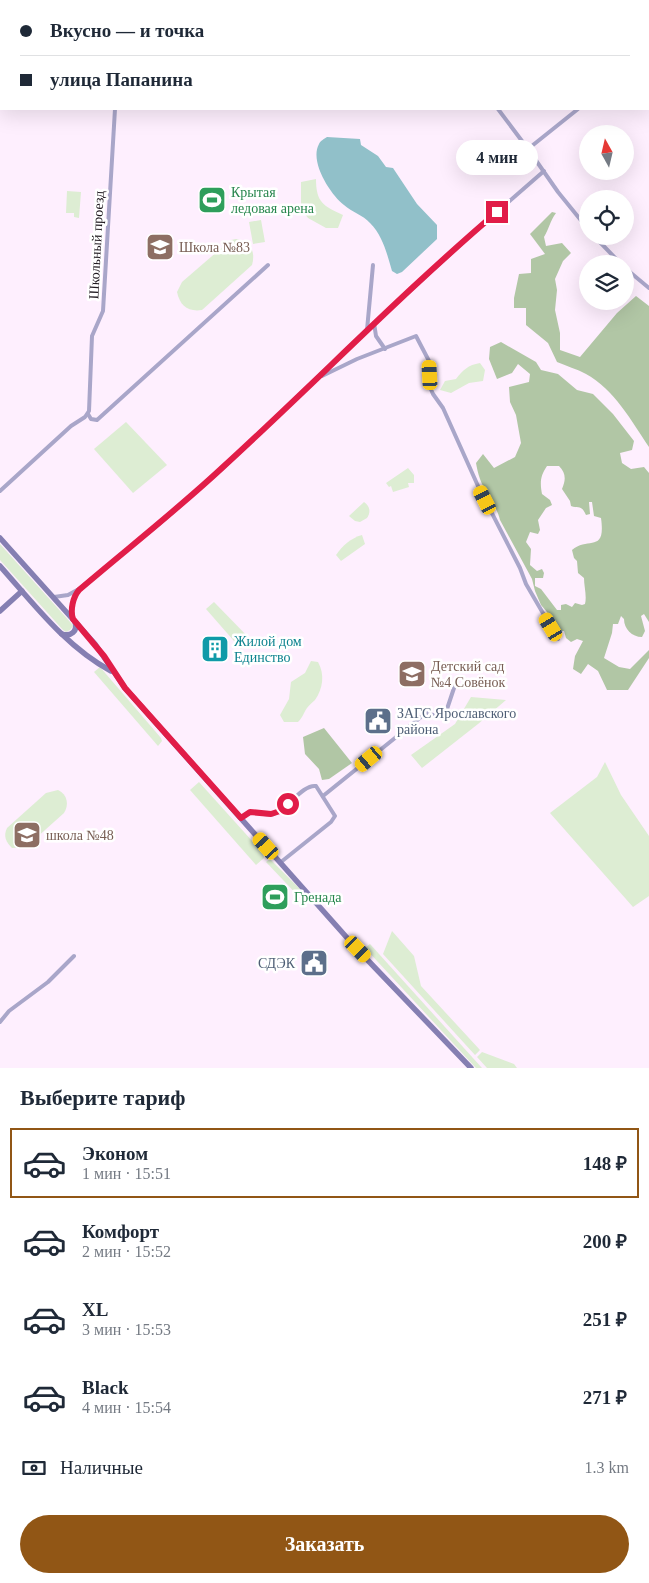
<!DOCTYPE html>
<html lang="ru">
<head>
<meta charset="utf-8">
<style>
	:root { --surface:#fff; --page:#f2f2f3; --text:#1f2937; --muted:#747a83; --line:#e0e1e3; --accent:#915615 }
	body { margin:0; font-family:Georgia,serif; background:var(--page); color:var(--text); height:100vh; display:flex; flex-direction:column; font-size:19px; white-space:nowrap }
	* { box-sizing:border-box; margin:0 }
	p { font-size:16px; color:var(--muted) }
	.icon { flex:none; width:28px; height:28px; fill:none; stroke:currentColor; stroke-width:2; stroke-linecap:round; stroke-linejoin:round }
	.map { position:relative; height:1068px; overflow:hidden }
	.drawer { display:flex; flex-direction:column; background:var(--surface); flex:1 }
	.drawer>* { flex:none }
	.top-card { position:absolute; left:0px; top:0px; width:650px; height:110px; box-shadow:0 5px 20px #0002; display:grid; align-content:center; height:110px; padding:0 20px; background:var(--surface) }
	.needle { width:32px; rotate:352deg }
	.buttons { position:absolute; left:579px; top:125px; display:grid; gap:10px }
	.buttons a { display:grid; place-items:center; width:55px; height:55px; border-radius:50%; background:var(--surface); box-shadow:0 5px 20px #0002; font-size:25px }
	.end { position:absolute; width:22px; height:22px; margin:-11px; border:6px solid #e11d48; background:#fff; box-shadow:0 0 0 2px #fff }
	.from { border-radius:50% }
	.bubble { position:absolute; height:35px; border-radius:18px; background:var(--surface); box-shadow:0 5px 20px #0002; font-size:16px; font-weight:600; line-height:35px; text-align:center }
	.car { position:absolute; width:15px; height:30px; margin:-15px -8px; border-radius:6px; box-shadow:0 0 4px 1px #0007; background:linear-gradient(#f5c518 24%,#345 0 40%,#f5c518 0 76%,#345 0 86%,#f5c518 0) }
	.top-card b { display:flex; align-items:center; gap:18px; height:48px; font-size:19px }
	.top-card b+b { border-top:1px solid var(--line) }
	.top-card i { width:12px; height:12px; background:var(--text) }
	ul { padding:0; list-style:none }
	li { display:flex; align-items:center; gap:15px; height:70px; margin:0 10px 8px; padding:0 10px; border:2px solid transparent; border-radius:0px }
	li div { flex:1 }
	li b { display:block; font-size:19px }
	li em { font-style:normal; font-weight:600 }
	li.active { border-color:var(--accent) }
	li>.icon { width:45px; height:45px; stroke-width:1.5 }
	h2 { padding:0 20px; font-size:22px; line-height:60px }
	.pay { display:flex; align-items:center; gap:12px; height:55px; padding:0 20px; font-size:19px }
	.pay p { margin-inline-start:auto }
	.primary-button { display:flex; gap:10px; margin-top:auto; padding:10px 20px }
	.primary-button a { flex:1; height:58px; border-radius:30px; background:var(--accent); color:#fff; font-size:20px; font-weight:600; line-height:58px; text-align:center }
	.map>svg:first-child { display:block }
	.green { fill:#ddedd3 }
	.forest { fill:#b1c6a5; fill-rule:evenodd }
	.water { fill:#91c0c9 }
	.lines { fill:none; stroke-linecap:round; stroke-linejoin:round }
	.street { stroke:#a9a6c9; stroke-width:4 }
	.secondary { stroke:#857fb2; stroke-width:5.5 }
	.route { stroke:#e11d48; stroke-width:6 }
	.labels { text-anchor:middle; stroke-width:5; stroke-linejoin:round; paint-order:stroke }
	.leisure-label { font-size:14px; fill:#27864d; stroke:#fff; text-anchor:start }
	.street-label { font-size:14px; fill:#1f191f; stroke:#fff }
	.education-label { font-size:14px; fill:#785e54; stroke:#fff; text-anchor:start }
	.culture-label { font-size:14px; fill:#0d838f; stroke:#fff; text-anchor:start }
	.service-label { font-size:14px; fill:#4e5e75; stroke:#fff; text-anchor:start }
</style>
</head>
<body>
<div class="map">
<svg width="649" height="1068" viewBox="0 0 649 1068">
	<rect width="100%" height="100%" fill="#feeffe"/>
	<g class="green">
		<path d="M316,179C316,202 323,206 343,215L338,228H326L308,218L301,209V182Z"/>
		<polygon points="67,191 81,192 79,218 74,217 74,213 66,213"/>
		<polygon points="261,220 265,242 253,244 249,222"/>
		<path d="M236,239C250,241 256,251 252,265L202,310C188,312 180,306 177,292L182,282L226,244L231,240Z"/>
		<path d="M480,363L485,370L483,381L469,383L451,393L440,390L445,381L456,379C463,370 468,365 480,363Z"/>
		<polygon points="126,422 167,465 133,493 94,449"/>
		<polygon points="408,468 414,475 414,483 408,483 409,487 393,492 391,486 389,487 386,483"/>
		<path d="M364,502C370,506 371,512 367,518L360,522L355,521L349,516Z"/>
		<path d="M362,535L365,544L341,561L336,555C342,546 351,538 362,535Z"/>
		<polygon points="0,544 71,623 73,626 70,630 66,632 63,630 0,560"/>
		<polygon points="214,602 251,640 241,649 206,609"/>
		<path d="M311,661L318,662C325,674 323,689 315,700C312,703 309,705 307,708C303,714 303,717 298,722H284L280,715L289,699L291,682L305,673Z"/>
		<polygon points="100,667 161,738 162,741 158,746 94,672"/>
		<polygon points="471,697 506,700 478,724 422,768 411,755 455,724"/>
		<polygon points="605,762 621,795 649,836 649,896 633,907 550,813 597,777"/>
		<polygon points="199,782 263,853 264,858 256,865 190,790"/>
		<path d="M58,790C68,795 69,805 64,813L26,847L12,848C6,842 3,836 7,828L46,793Z"/>
		<polygon points="270,859 305,894 305,898 302,900 266,862"/>
		<polygon points="392,931 414,956 421,986 480,1050 475,1055 383,954"/>
		<polygon points="370,944 482,1068 476,1068 365,948"/>
		<polygon points="482,1052 514,1064 517,1068 487,1068 477,1057"/>
	</g>
	<g class="forest">
		<path d="M552,212L556,213C550,221 549,229 544,237L546,246L562,243L571,253L563,261L555,279L557,290L555,310L560,333V350L580,357L617,313L636,296L649,306V447C632,422 614,389 586,374C577,369 566,366 557,362L548,343L526,325V308H514V298L519,274L531,273V259L545,254L530,234Z"/>
		<path d="M501,342L536,362L541,370L558,374L577,390L593,394L613,414L634,441L632,450L620,453L622,463L631,469L644,467L649,473V622L644,614L641,616L645,631L642,637C632,637 624,629 624,619L621,616L618,624H613L612,633L604,658L619,667L630,669L649,650V658L628,690H607L598,671L588,664L581,674L573,669L575,656L583,641L577,639L571,642L566,638L564,631H558L551,627L548,620L547,612L541,605L535,591L532,579L500,520C497,506 485,493 480,479C478,474 477,468 476,463L483,454L494,468L515,457L521,443L516,415L510,402L509,387L529,382L530,374L518,364L512,373L497,379L489,359L490,347ZM547,466H559C566,473 566,480 562,489L570,501L571,506C579,509 581,504 586,515L590,514L589,502H592L594,516L601,518C606,554 588,536 572,550L574,558L577,561L578,573L584,578C584,586 587,596 585,604L582,605L575,603L572,607L566,604L561,605V610H557L541,589L535,586V578H543L544,573L542,569L537,571L530,565L531,549L526,542L530,532L538,534L540,530L538,520L546,508L552,505L550,500L542,494C540,483 540,476 547,466Z"/>
		<polygon points="324,728 352,763 329,779 322,780 319,769 305,754 303,737"/>
	</g>
	<path class="water" d="M327,137L360,139L361,145L378,156L386,167L393,168L417,204L437,225V239L402,272L397,274L392,271C387,254 383,236 370,223C363,215 352,212 344,205C331,195 309,162 319,144C320,141 324,139 327,137Z"/>
	<g class="lines">
		<g class="street">
			<polyline points="46,0 47,1"/>
			<polyline points="233,0 234,1"/>
			<polyline points="417,0 418,1"/>
			<polyline points="544,0 545,1"/>
			<polyline points="498,109 528,149"/>
			<polyline points="578,109 528,149 558,192 588,229"/>
			<polyline points="594,236 621,264"/>
			<polyline points="625,268 649,288"/>
			<polyline points="374,323 376,336 385,349"/>
			<polyline points="367,330 373,265"/>
			<polyline points="322,376 357,359 416,336 429,361 429,385 433,394 443,408 478,486 520,568 526,584 558,639"/>
			<polyline points="88,414 91,419 97,420 268,265"/>
			<polyline points="0,491 71,426 85,417 89,411 92,336 103,311 115,109"/>
			<polyline points="54,597 68,595 79,589 159,524 222,469 367,330 482,225 544,171"/>
			<path d="M72,618C70,609 73,598 78,591"/>
			<polyline points="323,796 426,713 444,718 457,679"/>
			<path d="M241,818L251,812C259,812 266,816 274,814C287,809 303,784 316,786L335,816L331,822L281,862"/>
			<polyline points="0,1022 9,1011 48,982 74,956"/>
		</g>
		<g class="secondary">
			<polyline points="66,1 67,0"/>
			<polyline points="0,46 1,45"/>
			<polyline points="0,538 95,644 125,688 156,723 357,949 471,1068"/>
			<path d="M0,566C33,603 66,647 111,671"/>
			<polyline points="0,611 22,591"/>
			<path d="M62,634C71,637 78,631 75,622"/>
		</g>
	</g>
	<g class="lines">
		<path class="route" d="M288,804L280,811L271,814L250,812L241,818L125,688L104,656L73,619C70,610 73,597 79,590C127,549 177,510 223,467C315,383 402,293 497,212"/>
	</g>
	<defs>
		<symbol id="stadium-square" viewBox="-11 -11 22 22"><rect x="-9" y="-9" width="18" height="18" rx="4" fill="#2e9e5b" stroke="#fff"/><path d="M0-5a6.5 5 0 1 0 0 10a6.5 5 0 1 0 0-10ZM-3.5-1.8h7v3.6h-7Z" fill="#fff"/></symbol>
		<symbol id="school-square" viewBox="-11 -11 22 22"><rect x="-9" y="-9" width="18" height="18" rx="4" fill="#8d6e63" stroke="#fff"/><path d="M0-5L7-2L0 1L-7-2ZM-4 1L0 2.5L4 1V4Q0 6-4 4Z" fill="#fff"/></symbol>
		<symbol id="building-square" viewBox="-11 -11 22 22"><rect x="-9" y="-9" width="18" height="18" rx="4" fill="#0f9aa8" stroke="#fff"/><path d="M-4-6H4V6H1V3H-1V6H-4ZM-2.5-4.3h1.7v1.8h-1.7ZM.8-4.3h1.7v1.8H.8ZM-2.5-1h1.7V.8h-1.7ZM.8-1h1.7V.8H.8Z" fill="#fff"/></symbol>
		<symbol id="civic-square" viewBox="-11 -11 22 22"><rect x="-9" y="-9" width="18" height="18" rx="4" fill="#5c6f8a" stroke="#fff"/><path d="M-.6-6.5H3V-4.5H.6V-3L4-1V1h2V6H-6V1h2V-1L-.6-3ZM-1.2 2.5V6h2.4V2.5Z" fill="#fff"/></symbol>
	</defs>
	<g fill-rule="evenodd">
		<use href="#stadium-square" x="196" y="184" width="32" height="32"/>
		<use href="#school-square" x="144" y="231" width="32" height="32"/>
		<use href="#building-square" x="199" y="633" width="32" height="32"/>
		<use href="#school-square" x="396" y="658" width="32" height="32"/>
		<use href="#civic-square" x="362" y="705" width="32" height="32"/>
		<use href="#school-square" x="11" y="819" width="32" height="32"/>
		<use href="#stadium-square" x="259" y="881" width="32" height="32"/>
		<use href="#civic-square" x="298" y="947" width="32" height="32"/>
	</g>
	<g class="labels">
		<g class="leisure-label">
			<text x="231" y="197">Крытая<tspan x="231" dy="16">ледовая арена</tspan></text>
			<text x="294" y="902">Гренада</text>
		</g>
		<g class="street-label">
			<text transform="translate(96 245) rotate(-87)" y="5">Школьный проезд</text>
		</g>
		<g class="education-label">
			<text x="179" y="252">Школа №83</text>
			<text x="431" y="671">Детский сад<tspan x="431" dy="16">№4 Совёнок</tspan></text>
			<text x="46" y="840">школа №48</text>
		</g>
		<g class="culture-label">
			<text x="234" y="646">Жилой дом<tspan x="234" dy="16">Единство</tspan></text>
		</g>
		<g class="service-label">
			<text x="397" y="718">ЗАГС Ярославского<tspan x="397" dy="16">района</tspan></text>
			<text x="295" y="968" text-anchor="end">СДЭК</text>
		</g>
	</g>
</svg>
<div class="buttons">
<a><svg class="needle" viewBox="-14 -14 28 28"><path d="M0-13l5 13h-10z" fill="#e53935"/><path d="M0 13l5-13h-10z" fill="#747a83"/></svg></a>
<a><svg class="icon" aria-label="locate" viewBox="0 0 24 24"><circle cx="12" cy="12" r="6"/><path d="M12 2v4M12 18v4M2 12h4M18 12h4"/></svg></a>
<a><svg class="icon" aria-label="layers" viewBox="0 0 24 24"><path d="M12 4l9 5-9 5-9-5zM3 14l9 5 9-5"/></svg></a>
</div>
<i class="end from" style="left:288px;top:804px"></i>
<i class="end" style="left:497px;top:212px"></i>
<div class="bubble" style="left:456px;top:140px;width:82px">4 мин</div>
<i class="car" style="left:430px;top:375px;rotate:357deg"></i>
<i class="car" style="left:485px;top:500px;rotate:333deg"></i>
<i class="car" style="left:551px;top:627px;rotate:329deg"></i>
<i class="car" style="left:369px;top:759px;rotate:230deg"></i>
<i class="car" style="left:266px;top:846px;rotate:318deg"></i>
<i class="car" style="left:358px;top:949px;rotate:136deg"></i>
<div class="top-card">
<b><i class="from"></i>Вкусно — и точка</b>
<b><i></i>улица Папанина</b>
</div>
</div>
<section class="drawer">
<h2>Выберите тариф</h2>
<ul>
<li class="active"><svg class="icon" aria-label="car" viewBox="0 0 24 24"><path d="M5 17H2v-5l4-1 3-4h7l3 4 3 1v5h-3M9 17h6M6 11h13"/><circle cx="7" cy="17" r="2"/><circle cx="17" cy="17" r="2"/></svg><div><b>Эконом</b><p>1 мин · 15:51</p></div><em>148 ₽</em></li>
<li><svg class="icon" aria-label="car" viewBox="0 0 24 24"><path d="M5 17H2v-5l4-1 3-4h7l3 4 3 1v5h-3M9 17h6M6 11h13"/><circle cx="7" cy="17" r="2"/><circle cx="17" cy="17" r="2"/></svg><div><b>Комфорт</b><p>2 мин · 15:52</p></div><em>200 ₽</em></li>
<li><svg class="icon" aria-label="car" viewBox="0 0 24 24"><path d="M5 17H2v-5l4-1 3-4h7l3 4 3 1v5h-3M9 17h6M6 11h13"/><circle cx="7" cy="17" r="2"/><circle cx="17" cy="17" r="2"/></svg><div><b>XL</b><p>3 мин · 15:53</p></div><em>251 ₽</em></li>
<li><svg class="icon" aria-label="car" viewBox="0 0 24 24"><path d="M5 17H2v-5l4-1 3-4h7l3 4 3 1v5h-3M9 17h6M6 11h13"/><circle cx="7" cy="17" r="2"/><circle cx="17" cy="17" r="2"/></svg><div><b>Black</b><p>4 мин · 15:54</p></div><em>271 ₽</em></li>
</ul>
<div class="pay"><svg class="icon" aria-label="cash" viewBox="0 0 24 24"><path d="M3 7h18v10H3z"/><circle cx="12" cy="12" r="2"/></svg>Наличные<p>1.3 km</p></div>
<div class="primary-button"><a>Заказать</a></div>
</section>
</body>
</html>
